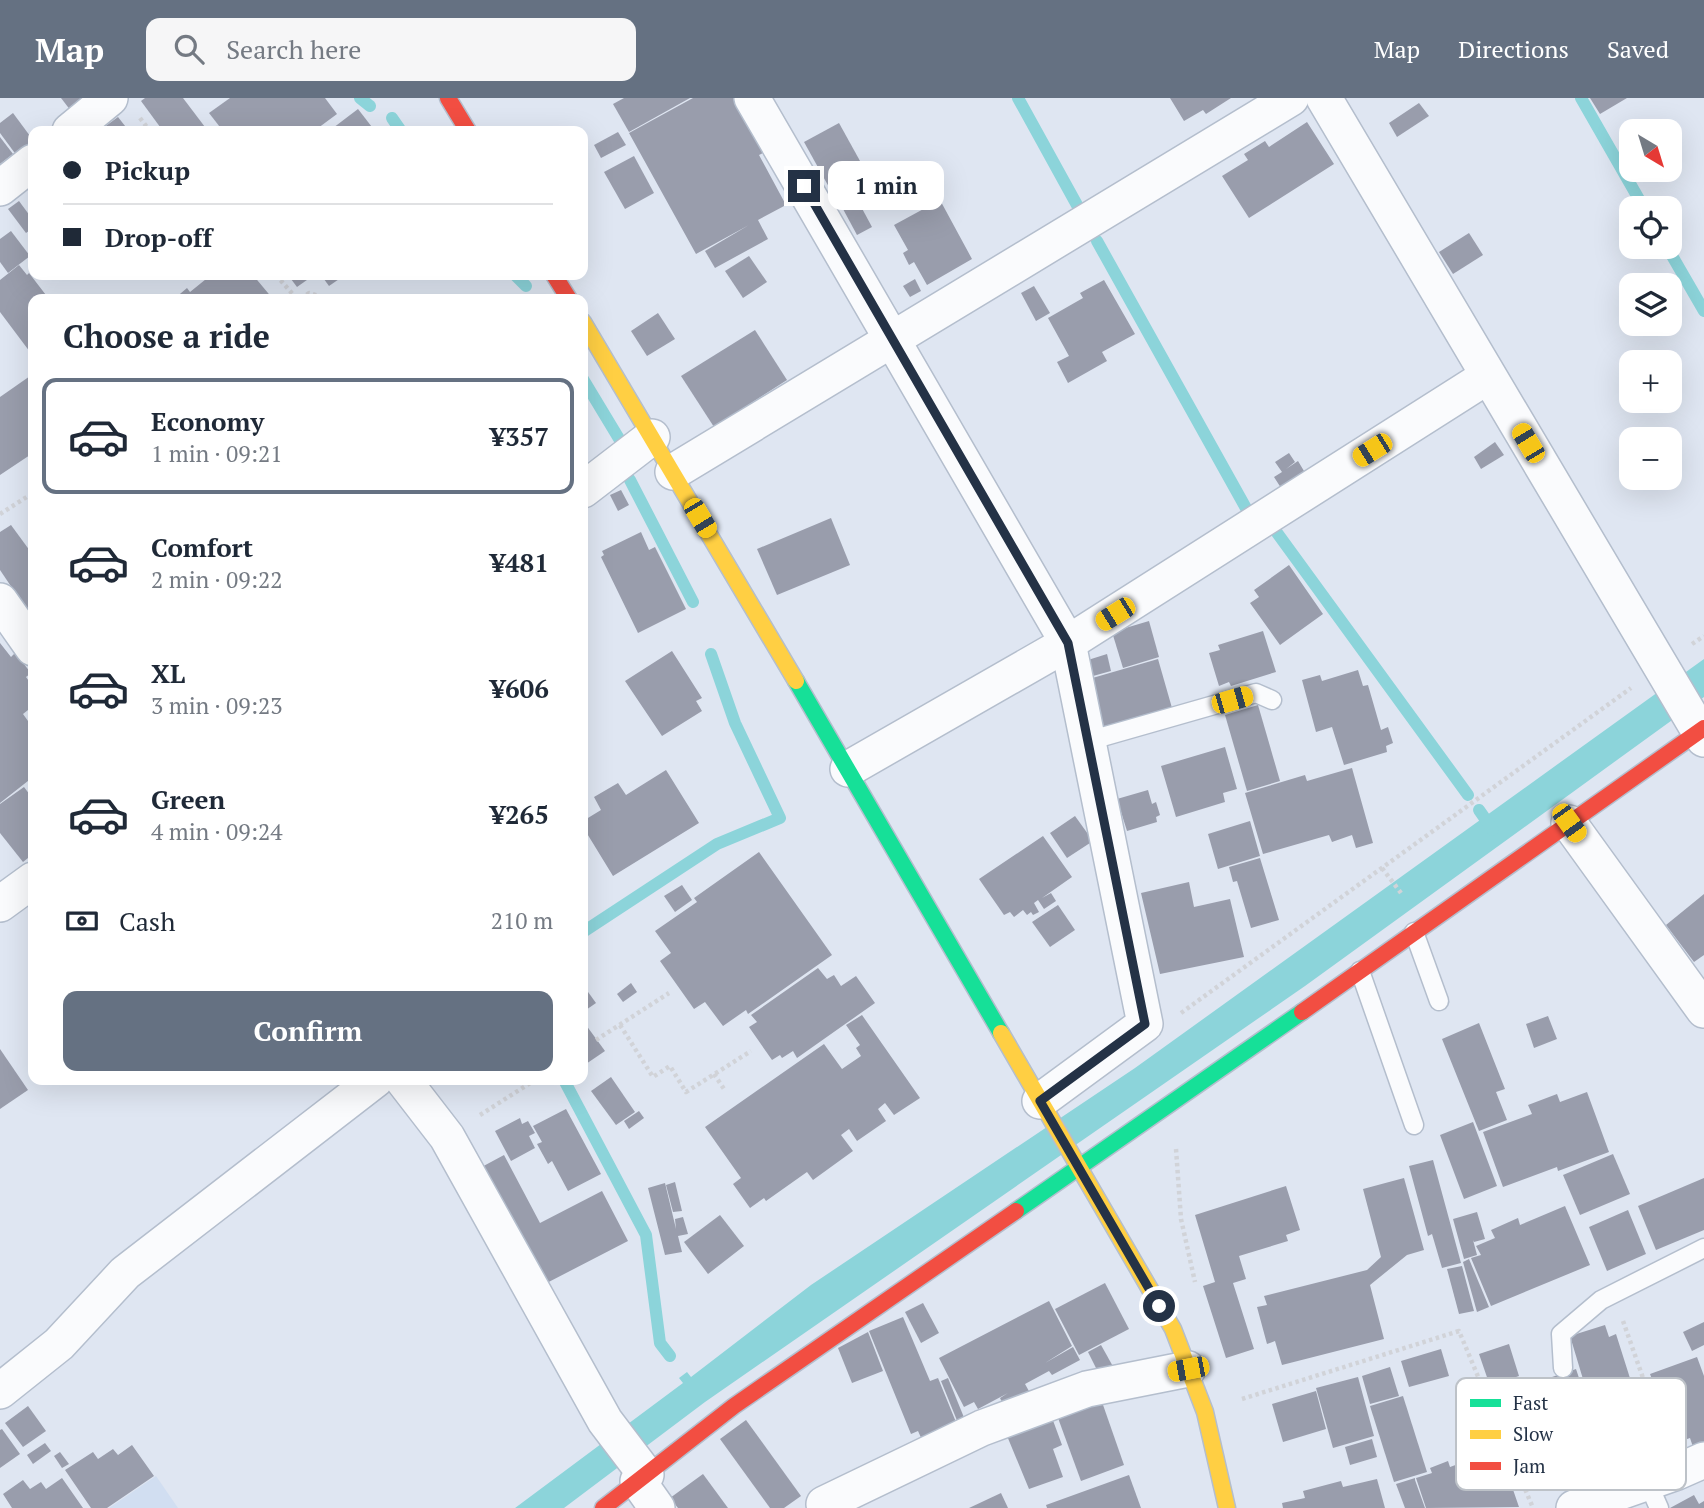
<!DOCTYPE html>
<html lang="en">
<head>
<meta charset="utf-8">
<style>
	:root { --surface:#fff; --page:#f6f6f7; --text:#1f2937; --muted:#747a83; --line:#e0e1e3; --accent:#657182 }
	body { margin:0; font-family:"PT Serif",serif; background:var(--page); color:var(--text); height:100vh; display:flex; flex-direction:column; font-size:26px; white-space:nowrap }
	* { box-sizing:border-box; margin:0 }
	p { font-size:23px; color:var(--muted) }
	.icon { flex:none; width:38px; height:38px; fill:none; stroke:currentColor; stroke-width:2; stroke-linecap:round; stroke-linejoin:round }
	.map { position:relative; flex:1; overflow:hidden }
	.panel { position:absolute; left:28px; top:196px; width:560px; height:791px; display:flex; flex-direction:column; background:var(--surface); border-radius:14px; box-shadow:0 7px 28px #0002 }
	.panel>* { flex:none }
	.hud { position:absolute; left:28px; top:28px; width:560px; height:154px; border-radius:14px; box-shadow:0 7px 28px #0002; display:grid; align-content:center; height:154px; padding:0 35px; background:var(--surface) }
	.needle { width:46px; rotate:142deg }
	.fabs { position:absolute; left:1619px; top:21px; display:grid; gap:14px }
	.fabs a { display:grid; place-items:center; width:63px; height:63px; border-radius:14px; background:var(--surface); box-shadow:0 7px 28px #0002; font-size:35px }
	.end { position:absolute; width:32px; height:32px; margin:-16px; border:9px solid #243246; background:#fff; box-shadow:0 0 0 4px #fff }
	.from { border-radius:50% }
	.bubble { position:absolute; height:49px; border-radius:14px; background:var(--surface); box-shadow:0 7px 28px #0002; font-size:23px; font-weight:600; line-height:49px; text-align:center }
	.car { position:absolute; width:21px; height:42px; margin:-21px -10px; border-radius:9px; box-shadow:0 0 5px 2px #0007; background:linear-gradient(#f5c518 24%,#345 0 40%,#f5c518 0 76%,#345 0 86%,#f5c518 0) }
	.hud b { display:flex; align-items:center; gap:24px; height:66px; font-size:26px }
	.hud b+b { border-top:2px solid var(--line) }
	.hud i { width:18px; height:18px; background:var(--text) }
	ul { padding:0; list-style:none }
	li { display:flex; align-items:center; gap:21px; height:116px; margin:0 14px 10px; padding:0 21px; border:4px solid transparent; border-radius:14px }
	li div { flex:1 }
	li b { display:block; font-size:26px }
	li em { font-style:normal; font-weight:600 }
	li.active { border-color:var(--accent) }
	li>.icon { width:63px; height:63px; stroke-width:1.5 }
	h2 { padding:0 35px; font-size:32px; line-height:84px }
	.pay { display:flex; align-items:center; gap:18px; height:77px; padding:0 35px; font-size:26px }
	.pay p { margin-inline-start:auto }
	.primary-button { display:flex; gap:14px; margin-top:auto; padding:14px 35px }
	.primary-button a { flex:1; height:80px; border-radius:14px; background:var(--accent); color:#fff; font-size:28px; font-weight:600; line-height:80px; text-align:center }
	header { display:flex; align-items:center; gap:42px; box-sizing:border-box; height:98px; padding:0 35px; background:var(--accent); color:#fff }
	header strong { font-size:33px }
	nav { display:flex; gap:38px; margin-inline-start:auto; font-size:24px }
	.search { width:490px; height:63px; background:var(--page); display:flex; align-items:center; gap:18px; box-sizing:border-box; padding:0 24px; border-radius:14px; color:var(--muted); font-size:26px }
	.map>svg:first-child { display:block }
	.built { fill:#d1def1 }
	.water { fill:#8cd4da }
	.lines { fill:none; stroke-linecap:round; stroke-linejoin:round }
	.stream { stroke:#8cd4da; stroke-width:12 }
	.building { fill:#999dac }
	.lane-casing { stroke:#b4becd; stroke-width:21 }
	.street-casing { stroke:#b4becd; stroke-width:38 }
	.fast-casing { stroke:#b4becd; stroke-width:19 }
	.slow-casing { stroke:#b4becd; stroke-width:19 }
	.jam-casing { stroke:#b4becd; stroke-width:19 }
	.path { stroke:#d1d3d8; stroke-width:4.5; stroke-dasharray:3.5 3.5; stroke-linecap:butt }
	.lane { stroke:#fafbfd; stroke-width:18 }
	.street { stroke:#fafbfd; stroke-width:35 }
	.fast { stroke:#16e098; stroke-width:16 }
	.slow { stroke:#ffcf43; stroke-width:16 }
	.jam { stroke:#f24e42; stroke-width:16 }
	.route { stroke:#243246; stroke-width:9 }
	.key { fill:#fff; stroke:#bdc2c8; stroke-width:2 }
	.key-label { font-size:19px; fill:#243246 }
</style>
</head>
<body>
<header>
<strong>Map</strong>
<div class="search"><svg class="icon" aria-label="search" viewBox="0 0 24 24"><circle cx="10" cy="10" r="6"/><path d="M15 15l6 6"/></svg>Search here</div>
<nav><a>Map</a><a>Directions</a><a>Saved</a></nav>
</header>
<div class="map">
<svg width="1704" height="1410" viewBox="0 0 1704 1410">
	<rect width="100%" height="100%" fill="#dfe6f2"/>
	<polygon class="built" points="156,1378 178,1410 109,1410"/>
	<polygon class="water" points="1704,561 1704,599 1305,888 705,1304 564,1410 515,1410 683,1285 679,1280 687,1274 691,1279 811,1187 1135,970"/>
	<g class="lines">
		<g class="stream">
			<polyline points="360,0 370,8"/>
			<polyline points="1018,0 1077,107"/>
			<polyline points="1581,0 1644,110"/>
			<polyline points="392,20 401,33"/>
			<polyline points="1097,143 1247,412"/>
			<polyline points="1667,149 1704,213"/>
			<polyline points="515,177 526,188"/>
			<polyline points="583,281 621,344"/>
			<polyline points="630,382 693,504"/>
			<polyline points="1275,432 1468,697"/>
			<polyline points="1479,712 1493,732"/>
			<polyline points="583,834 717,746 780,720 735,625 711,556"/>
			<polyline points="564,982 646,1137 660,1245 670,1258"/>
		</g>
	</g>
	<g class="building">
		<polygon points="61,0 88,0 71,13"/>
		<polygon points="145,0 183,0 208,33 163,33 141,3"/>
		<polygon points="230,0 325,0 337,16 314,33 223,33 209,15"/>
		<polygon points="624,0 690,0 629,34 613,6"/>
		<polygon points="693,0 733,0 763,55 759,57 786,107 758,122 768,141 715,170 705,153 749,127 696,156 629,35"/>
		<polygon points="1170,0 1231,0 1206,16 1203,12 1184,23"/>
		<polygon points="1590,0 1627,0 1600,16"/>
		<polygon points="1419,5 1429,18 1397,39 1389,25"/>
		<polygon points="358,11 375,33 329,33"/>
		<polygon points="13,15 33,42 33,45 17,58 0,35 0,25"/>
		<polygon points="118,19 129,33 99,33"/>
		<polygon points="1307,24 1334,66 1249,120 1222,78 1248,62 1244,56 1265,43 1269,49"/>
		<polygon points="839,25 865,72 830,91 804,44"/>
		<polygon points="618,34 626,47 601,60 594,47"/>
		<polygon points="0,39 13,56 0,66"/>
		<polygon points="634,58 654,95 625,111 604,74"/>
		<polygon points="940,102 972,161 927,187 914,164 909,167 903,155 908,152 894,127"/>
		<polygon points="19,103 33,122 33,130 26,135 8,111"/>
		<polygon points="858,103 872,129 857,137 843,111"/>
		<polygon points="11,133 30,158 8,175 0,164 0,141"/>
		<polygon points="1469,135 1483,157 1453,176 1439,154"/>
		<polygon points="749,158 767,184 743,200 725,173"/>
		<polygon points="19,167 27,177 29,175 49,201 33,201 33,258 0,214 0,182"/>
		<polygon points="211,177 253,177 273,201 174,201 187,190 190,194"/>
		<polygon points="288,177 314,177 297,189"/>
		<polygon points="321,177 345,177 329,188"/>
		<polygon points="915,181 921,193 910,199 903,188"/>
		<polygon points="1104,182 1135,236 1102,254 1107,263 1068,285 1057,264 1069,258 1048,220 1083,200 1080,195"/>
		<polygon points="1034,188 1050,215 1036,223 1021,195"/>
		<polygon points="658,215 675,241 647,258 631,233"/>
		<polygon points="755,232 787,282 714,329 681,278"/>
		<polygon points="33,276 33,355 0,377 0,299"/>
		<polygon points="1495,344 1504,357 1481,371 1474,359"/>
		<polygon points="1289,355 1295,364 1286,371 1298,363 1307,378 1283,393 1274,379 1282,374 1275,364"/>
		<polygon points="621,392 629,407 618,413 610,397"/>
		<polygon points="831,420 850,467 777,497 757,451"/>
		<polygon points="11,427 33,457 33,511 29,515 0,472 0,434"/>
		<polygon points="641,434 649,452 655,449 686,511 638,535 601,459 604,457 602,453"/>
		<polygon points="1289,467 1323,516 1280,547 1250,505 1259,499 1254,492"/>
		<polygon points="1149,523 1159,559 1123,570 1112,534"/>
		<polygon points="1263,533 1276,574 1231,588 1229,584 1219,588 1209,555 1220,552 1218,547"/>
		<polygon points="0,545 11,559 15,555 31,575 26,579 33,589 33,608 23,616 33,630 33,679 0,705"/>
		<polygon points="672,553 702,600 696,603 702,613 662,638 625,583"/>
		<polygon points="1107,556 1111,573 1093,578 1088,562"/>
		<polygon points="1158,561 1172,610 1103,629 1089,581"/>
		<polygon points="1358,572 1363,588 1368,587 1381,632 1388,629 1393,645 1386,648 1387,654 1344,667 1332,629 1316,634 1302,582 1320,577 1322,583"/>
		<polygon points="1258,607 1280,683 1247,693 1225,617"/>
		<polygon points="1225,649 1237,691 1223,695 1225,704 1176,719 1161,668"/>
		<polygon points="1352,670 1373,745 1356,750 1352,737 1332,744 1329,737 1263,756 1245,695 1305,677 1307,683"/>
		<polygon points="666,672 699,725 613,778 583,729 583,723 601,712 594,699 618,685 626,697"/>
		<polygon points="24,689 33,701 33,756 23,764 0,735 0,706"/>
		<polygon points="1148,692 1152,706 1156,704 1160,717 1156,719 1157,724 1127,733 1117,701"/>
		<polygon points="1075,718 1093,743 1067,760 1050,735"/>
		<polygon points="1250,723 1260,758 1218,771 1208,736"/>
		<polygon points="1043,738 1072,779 1042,800 1051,795 1056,803 1044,811 1038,802 1034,805 1039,814 1033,817 1031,814 1027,817 1023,812 1014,819 1010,814 1004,817 979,781"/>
		<polygon points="759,754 832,857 748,916 746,912 723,928 705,904 694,911 660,863 671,855 655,833 697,804 694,800"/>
		<polygon points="1260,760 1279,822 1251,830 1237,783 1233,784 1229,769"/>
		<polygon points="1189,784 1194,809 1230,801 1244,859 1160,876 1141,795"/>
		<polygon points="682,787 692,802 675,814 664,798"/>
		<polygon points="1704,796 1704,857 1694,864 1666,827"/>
		<polygon points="1058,807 1075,832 1050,849 1032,824"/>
		<polygon points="818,870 827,881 834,877 841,888 856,878 875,905 797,960 793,953 782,960 780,957 772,962 749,929 757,924 751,917"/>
		<polygon points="631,885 637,894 623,904 617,896"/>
		<polygon points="583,887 596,905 583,914"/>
		<polygon points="862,917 920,1000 894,1017 885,1005 878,1011 886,1023 857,1043 849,1031 841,1037 853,1053 813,1082 807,1074 766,1103 764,1100 750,1110 733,1086 741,1080 705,1029 824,946 842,971 861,958 856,950 860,947 846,927"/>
		<polygon points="1548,918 1557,941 1534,950 1526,926"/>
		<polygon points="1479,925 1505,991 1496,994 1507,1022 1479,1033 1442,941"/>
		<polygon points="586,927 605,953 583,968 583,930"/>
		<polygon points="0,951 28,992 0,1011"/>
		<polygon points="611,979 635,1014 616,1027 591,993"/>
		<polygon points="1587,994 1609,1054 1558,1073 1557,1069 1503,1089 1483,1034 1532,1016 1528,1007 1557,996 1560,1004"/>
		<polygon points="566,1011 601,1076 568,1093 552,1063 548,1066 537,1046 542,1044 533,1028"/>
		<polygon points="639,1013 644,1020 629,1031 624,1023"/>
		<polygon points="520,1020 522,1026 528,1023 535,1035 529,1038 535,1050 511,1063 495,1033"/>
		<polygon points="1473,1024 1497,1088 1464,1101 1440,1037"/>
		<polygon points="1613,1056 1630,1096 1580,1117 1563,1077"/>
		<polygon points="504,1057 540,1125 602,1093 628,1143 539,1189 478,1071"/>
		<polygon points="1433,1062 1461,1165 1442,1170 1432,1136 1428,1138 1409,1068"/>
		<polygon points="1404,1080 1424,1152 1407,1157 1370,1187 1384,1241 1282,1267 1275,1243 1267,1246 1257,1209 1267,1207 1264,1198 1367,1172 1381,1159 1363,1091"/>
		<polygon points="1704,1080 1704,1132 1656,1152 1638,1108"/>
		<polygon points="675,1084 682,1113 673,1114 666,1087"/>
		<polygon points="665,1085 676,1131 675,1121 683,1119 688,1136 678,1138 682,1154 665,1157 648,1090"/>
		<polygon points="1286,1088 1300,1132 1286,1137 1288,1143 1239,1158 1246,1181 1233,1185 1254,1251 1226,1260 1203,1188 1215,1184 1195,1117"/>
		<polygon points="1565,1108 1590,1167 1491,1208 1471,1160 1481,1157 1476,1148 1495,1140 1491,1132 1518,1120 1520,1127"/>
		<polygon points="1628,1112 1646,1156 1607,1173 1589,1129"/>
		<polygon points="1477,1114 1485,1141 1474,1144 1473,1142 1477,1157 1464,1161 1453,1121"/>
		<polygon points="720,1117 744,1148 708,1176 684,1144"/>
		<polygon points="1469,1161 1489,1209 1477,1214 1463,1164"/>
		<polygon points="1462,1168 1474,1213 1459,1216 1447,1171"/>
		<polygon points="1105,1185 1129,1231 1079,1257 1055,1211"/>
		<polygon points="1049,1203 1072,1248 1045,1265 1073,1249 1080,1262 1052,1277 1049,1273 1025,1286 1030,1295 1004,1308 1000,1300 1008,1295 978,1311 974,1304 964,1309 939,1260"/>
		<polygon points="923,1205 939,1235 921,1245 905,1214"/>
		<polygon points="903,1219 930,1283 938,1280 958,1329 923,1344 918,1333 911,1336 869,1233"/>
		<polygon points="1704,1224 1704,1247 1692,1253 1683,1234"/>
		<polygon points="1605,1227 1609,1239 1616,1236 1635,1296 1592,1311 1570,1238"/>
		<polygon points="868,1234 883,1273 852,1285 838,1250"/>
		<polygon points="1509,1246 1519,1278 1490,1288 1479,1256"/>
		<polygon points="1101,1247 1115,1272 1101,1280 1088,1254"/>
		<polygon points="1441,1251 1449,1278 1409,1289 1401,1263"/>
		<polygon points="1697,1259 1704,1278 1704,1345 1693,1349 1690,1340 1676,1345 1650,1276"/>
		<polygon points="1390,1269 1399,1298 1370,1306 1362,1278"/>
		<polygon points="1576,1271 1586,1301 1555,1311 1546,1281"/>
		<polygon points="1358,1279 1374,1338 1333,1350 1316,1290"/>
		<polygon points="948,1280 965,1322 958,1325 941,1283"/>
		<polygon points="1316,1293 1326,1331 1283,1344 1272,1306"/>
		<polygon points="1403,1298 1427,1374 1394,1384 1370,1308"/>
		<polygon points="1102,1304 1124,1367 1081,1383 1058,1320"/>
		<polygon points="28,1308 46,1333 23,1349 5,1325"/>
		<polygon points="1051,1317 1062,1347 1053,1351 1063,1379 1029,1391 1005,1333"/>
		<polygon points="746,1322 801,1398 784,1410 770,1410 720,1341"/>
		<polygon points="2,1331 20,1356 0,1370 0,1332"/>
		<polygon points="1372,1341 1377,1359 1350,1367 1345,1349"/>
		<polygon points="45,1345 51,1353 33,1366 27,1357"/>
		<polygon points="132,1347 154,1378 107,1410 91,1410 65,1372 93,1354 98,1361 113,1351 118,1357"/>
		<polygon points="1499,1351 1519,1409 1426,1410 1416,1380 1432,1375 1430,1370 1448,1363 1450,1369"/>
		<polygon points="60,1354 69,1366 62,1370 54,1358"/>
		<polygon points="703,1376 728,1410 678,1410 670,1400"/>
		<polygon points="1129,1377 1141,1410 1047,1410 1046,1407"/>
		<polygon points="62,1380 83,1410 12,1410 3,1396 23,1382 30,1391 41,1384 46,1391"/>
		<polygon points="1415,1380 1415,1382 1425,1410 1405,1410 1396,1386"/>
		<polygon points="1377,1381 1385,1410 1283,1410 1282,1405 1305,1400 1303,1393 1341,1383 1343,1389"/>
		<polygon points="1001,1395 1008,1410 969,1410"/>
		<polygon points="1694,1397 1699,1406 1704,1403 1704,1410 1670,1410"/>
	</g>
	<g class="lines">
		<defs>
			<g id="lane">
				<polyline points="1088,643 1256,595 1272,602"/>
				<polyline points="1414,834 1439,903"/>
				<polyline points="1360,873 1414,1027"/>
				<polyline points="1563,1270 1561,1236 1601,1202 1704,1150"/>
				<polyline points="1648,1385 1659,1410"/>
			</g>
			<g id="street">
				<polyline points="752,0 1068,545 1145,926 1040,1003"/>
				<polyline points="1324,0 1704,641"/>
				<polyline points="70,33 110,0"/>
				<polyline points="0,90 33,64"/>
				<polyline points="673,374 1291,0"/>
				<polyline points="583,392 652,339"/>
				<polyline points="0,503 33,550"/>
				<polyline points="848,671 1068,545 1488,278"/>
				<polyline points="1569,725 1704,912"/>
				<polyline points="0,806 33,782"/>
				<polyline points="403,982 447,1039 605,1323 646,1377"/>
				<polyline points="0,1293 59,1246 125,1175 375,982"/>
				<polyline points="638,1383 657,1410"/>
				<polyline points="824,1406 982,1330 1087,1291 1188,1271"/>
				<polyline points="1574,1410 1677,1374 1704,1362"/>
			</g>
			<g id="fast">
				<polyline points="796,583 1001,935"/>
				<polyline points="1016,1113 1302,914"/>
			</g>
			<g id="slow">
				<polyline points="583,224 796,583"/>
				<polyline points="1001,935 1173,1231 1205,1314 1227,1410"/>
			</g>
			<g id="jam">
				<polyline points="448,0 468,33"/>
				<polyline points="554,177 569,201"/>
				<polyline points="1302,914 1704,630"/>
				<polyline points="603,1410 734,1308 1016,1113"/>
			</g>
		</defs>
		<use href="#lane" class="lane-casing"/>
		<use href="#street" class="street-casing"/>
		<use href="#fast" class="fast-casing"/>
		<use href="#slow" class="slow-casing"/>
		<use href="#jam" class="jam-casing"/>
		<g class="path">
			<polyline points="140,20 150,33"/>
			<polyline points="276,177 297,201"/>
			<polyline points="301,201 309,195 329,201"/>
			<polyline points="0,416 33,395"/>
			<polyline points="1692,546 1704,538"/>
			<polyline points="1382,770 1401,795"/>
			<polyline points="1181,915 1631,590"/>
			<polyline points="620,927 653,979 670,968 686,994 751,953"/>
			<polyline points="596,942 669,895"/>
			<polyline points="714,976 724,991"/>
			<polyline points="480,1017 535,982"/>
			<polyline points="1176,1051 1181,1121 1195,1184"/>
			<polyline points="1623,1223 1663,1337"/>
			<polyline points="1242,1301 1459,1233 1533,1410"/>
		</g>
		<use href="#lane" class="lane"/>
		<use href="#street" class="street"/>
		<use href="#fast" class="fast"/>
		<use href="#slow" class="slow"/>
		<use href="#jam" class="jam"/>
	</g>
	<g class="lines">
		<polyline class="route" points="804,88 1068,545 1145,926 1040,1003 1159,1208"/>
	</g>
	<rect x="1456" y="1280" width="230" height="112" rx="10" class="key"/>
	<rect x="1470" y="1301" width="31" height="8" fill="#16e098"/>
	<rect x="1470" y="1332" width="31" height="9" fill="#ffcf43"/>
	<rect x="1470" y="1364" width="31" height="8" fill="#f24e42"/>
	<g class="key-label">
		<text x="1513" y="1312">Fast</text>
		<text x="1513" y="1343">Slow</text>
		<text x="1513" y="1375">Jam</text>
	</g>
</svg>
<div class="fabs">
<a><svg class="needle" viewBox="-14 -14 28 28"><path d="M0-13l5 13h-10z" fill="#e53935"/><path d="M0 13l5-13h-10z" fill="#747a83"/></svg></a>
<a><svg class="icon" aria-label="locate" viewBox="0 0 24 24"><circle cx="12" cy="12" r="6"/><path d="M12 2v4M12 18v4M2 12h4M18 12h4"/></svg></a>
<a><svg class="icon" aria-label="layers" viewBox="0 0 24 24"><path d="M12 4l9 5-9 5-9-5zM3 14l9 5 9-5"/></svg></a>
<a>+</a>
<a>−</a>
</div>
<i class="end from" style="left:1159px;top:1208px"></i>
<i class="end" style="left:804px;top:88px"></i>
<div class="bubble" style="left:828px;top:63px;width:116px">1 min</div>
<i class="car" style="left:1528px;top:345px;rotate:329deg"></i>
<i class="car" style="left:1372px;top:352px;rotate:238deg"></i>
<i class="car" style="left:700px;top:420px;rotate:149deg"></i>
<i class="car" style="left:1115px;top:516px;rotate:238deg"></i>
<i class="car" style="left:1232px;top:602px;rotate:74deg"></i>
<i class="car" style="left:1569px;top:725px;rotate:144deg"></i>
<i class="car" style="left:1188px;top:1271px;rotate:259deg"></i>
<div class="hud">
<b><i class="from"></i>Pickup</b>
<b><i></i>Drop-off</b>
</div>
<section class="panel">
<h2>Choose a ride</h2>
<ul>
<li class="active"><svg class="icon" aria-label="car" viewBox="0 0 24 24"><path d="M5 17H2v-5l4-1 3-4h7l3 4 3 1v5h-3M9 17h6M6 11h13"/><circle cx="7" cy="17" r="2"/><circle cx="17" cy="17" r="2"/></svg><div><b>Economy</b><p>1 min · 09:21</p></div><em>¥357</em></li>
<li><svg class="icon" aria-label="car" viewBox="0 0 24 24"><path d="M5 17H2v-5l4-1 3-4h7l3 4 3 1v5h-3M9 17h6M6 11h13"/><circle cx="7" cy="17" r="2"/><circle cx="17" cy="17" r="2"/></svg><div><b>Comfort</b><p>2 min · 09:22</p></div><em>¥481</em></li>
<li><svg class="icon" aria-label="car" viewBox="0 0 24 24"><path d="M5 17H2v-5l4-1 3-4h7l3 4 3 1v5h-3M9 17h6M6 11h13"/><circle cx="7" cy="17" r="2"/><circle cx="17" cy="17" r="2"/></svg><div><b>XL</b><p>3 min · 09:23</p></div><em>¥606</em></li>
<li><svg class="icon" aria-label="car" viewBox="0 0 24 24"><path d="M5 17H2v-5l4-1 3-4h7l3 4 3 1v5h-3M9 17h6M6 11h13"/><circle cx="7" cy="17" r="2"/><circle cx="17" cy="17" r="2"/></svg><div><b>Green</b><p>4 min · 09:24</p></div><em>¥265</em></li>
</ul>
<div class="pay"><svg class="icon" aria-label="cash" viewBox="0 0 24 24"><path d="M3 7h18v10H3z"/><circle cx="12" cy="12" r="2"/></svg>Cash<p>210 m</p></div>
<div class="primary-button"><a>Confirm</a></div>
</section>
</div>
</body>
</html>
